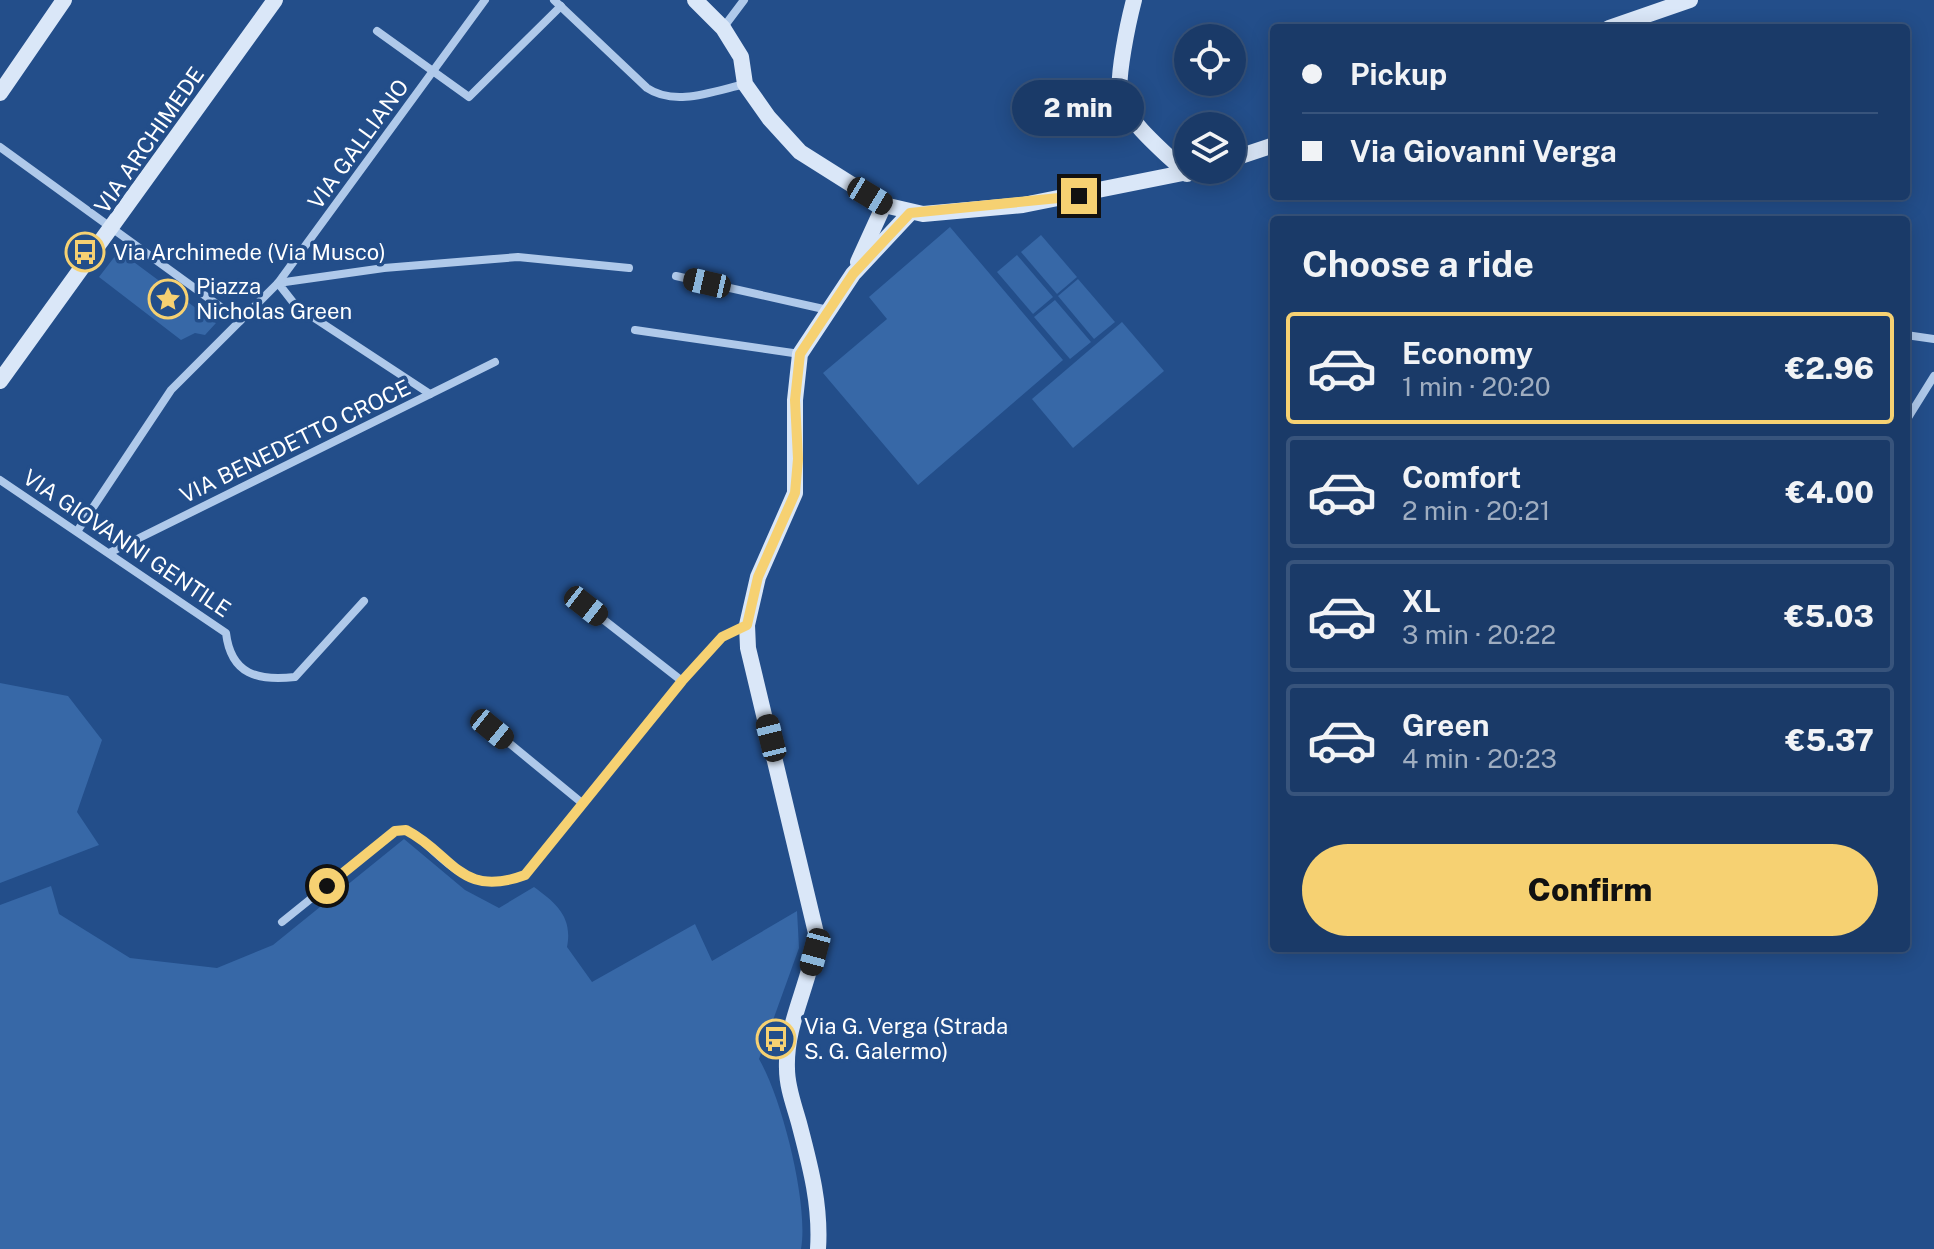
<!DOCTYPE html>
<html lang="en">
<head>
<meta charset="utf-8">
<style>
	:root { --surface:#1a3a68; --page:#23416e; --text:#f1f3f6; --muted:#9fadc0; --line:#38547c; --accent:#f6d172 }
	body { margin:0; font-family:"Public Sans",sans-serif; background:var(--page); color:var(--text); height:100vh; display:flex; flex-direction:column; font-size:30px; white-space:nowrap }
	* { box-sizing:border-box; margin:0 }
	p { font-size:26px; color:var(--muted) }
	.icon { flex:none; width:44px; height:44px; fill:none; stroke:currentColor; stroke-width:2; stroke-linecap:round; stroke-linejoin:round }
	.map { position:relative; flex:1; overflow:hidden }
	.panel { position:absolute; left:1270px; top:216px; width:640px; height:736px; display:flex; flex-direction:column; background:var(--surface); border-radius:8px; box-shadow:0 4px 20px #0003,0 0 0 2px var(--line) }
	.panel>* { flex:none }
	.top-card { position:absolute; left:1270px; top:24px; width:640px; height:176px; border-radius:8px; box-shadow:0 4px 20px #0003,0 0 0 2px var(--line); display:grid; align-content:center; height:176px; padding:0 32px; background:var(--surface) }
	.tools { position:absolute; left:1174px; top:24px; display:grid; gap:16px }
	.tools a { display:grid; place-items:center; width:72px; height:72px; border-radius:50%; background:var(--surface); box-shadow:0 4px 20px #0003,0 0 0 2px var(--line); font-size:40px }
	.end { position:absolute; width:36px; height:36px; margin:-18px; border:10px solid #f6d172; background:#111; box-shadow:0 0 0 4px #111 }
	.from { border-radius:50% }
	.bubble { position:absolute; height:56px; border-radius:28px; background:var(--surface); box-shadow:0 4px 20px #0003,0 0 0 2px var(--line); font-size:26px; font-weight:800; line-height:56px; text-align:center }
	.car { position:absolute; width:24px; height:48px; margin:-24px -12px; border-radius:10px; box-shadow:0 0 6px 2px #0007; background:linear-gradient(#222 24%,#8ab4d8 0 40%,#222 0 76%,#8ab4d8 0 86%,#222 0) }
	.top-card b { display:flex; align-items:center; gap:28px; height:76px; font-size:30px }
	.top-card b+b { border-top:2px solid var(--line) }
	.top-card i { width:20px; height:20px; background:var(--text) }
	ul { padding:0; list-style:none }
	li { display:flex; align-items:center; gap:24px; height:112px; margin:0 16px 12px; padding:0 16px; border:4px solid var(--line); border-radius:8px }
	li div { flex:1 }
	li b { display:block; font-size:30px }
	li em { font-style:normal; font-weight:800 }
	li.on { border-color:var(--accent) }
	li>.icon { width:72px; height:72px; stroke-width:1.5 }
	h2 { padding:0 32px; font-size:36px; line-height:96px }
	.cta { display:flex; gap:16px; margin-top:auto; padding:16px 32px }
	.cta a { flex:1; height:92px; border-radius:48px; background:var(--accent); color:#111; font-size:32px; font-weight:800; line-height:92px; text-align:center }
	.map>svg:first-child { display:block }
	.green { fill:#3768a7 }
	.lines { fill:none; stroke-linecap:round; stroke-linejoin:round }
	.street { stroke:#afc9ea; stroke-width:8 }
	.secondary { stroke:#dae7f8; stroke-width:16 }
	.route { stroke:#f6d172; stroke-width:10 }
	.labels { text-anchor:middle; stroke-width:7; stroke-linejoin:round; paint-order:stroke }
	.street-label { font-size:22px; fill:#fff; stroke:#234e8a }
	.poi-label { font-size:22px; fill:#fff; stroke:#234e8a; text-anchor:start }
</style>
</head>
<body>
<div class="map">
<svg width="1934" height="1249" viewBox="0 0 1934 1249">
	<rect width="100%" height="100%" fill="#234e8a"/>
	<g class="green">
		<polygon points="950,227 1063,360 918,485 823,373 887,319 869,297"/>
		<polygon points="1041,235 1077,277 1057,294 1021,252"/>
		<polygon points="119,251 216,323 205,335 195,333 181,340 99,277"/>
		<polygon points="1017,255 1053,297 1033,314 997,272"/>
		<polygon points="1078,279 1115,322 1094,339 1058,296"/>
		<polygon points="1055,300 1091,342 1070,359 1034,317"/>
		<polygon points="1122,322 1164,371 1073,448 1032,399"/>
		<polygon points="0,683 68,696 102,740 77,812 99,845 0,883"/>
		<path d="M404,839L465,890L499,908L534,887C556,903 573,917 567,947L592,982L695,924L712,961L797,911L799,948L759,1059C782,1098 809,1205 801,1249H0V905L51,886L59,914L130,958L217,968L273,945Z"/>
	</g>
	<g class="lines">
		<g class="street">
			<path d="M554,0L647,88C675,107 714,91 745,84"/>
			<polyline points="723,28 744,0"/>
			<polyline points="377,31 469,97 561,6"/>
			<polyline points="0,147 240,321"/>
			<polyline points="676,276 828,310"/>
			<polyline points="635,330 800,354"/>
			<polyline points="1906,335 1934,339"/>
			<polyline points="430,394 296,306 278,283 384,268 518,257 629,268"/>
			<polyline points="1906,421 1934,376"/>
			<path d="M0,480L226,633C231,675 258,681 295,677L364,601"/>
			<polyline points="78,530 171,390 278,283 485,0"/>
			<polyline points="111,552 495,362"/>
			<polyline points="586,606 682,681"/>
			<polyline points="492,729 582,803"/>
			<path d="M282,922L395,831L406,830L416,835C453,868 472,894 525,875L682,681L722,637L747,625"/>
		</g>
		<g class="secondary">
			<polyline points="695,0 723,28 741,57 745,84 769,118 800,152 884,205 923,214 1023,205 1198,170"/>
			<path d="M1134,0C1129,19 1115,82 1121,99C1129,124 1168,155 1187,174"/>
			<polyline points="1609,28 1690,0"/>
			<polyline points="0,93 64,0"/>
			<polyline points="1232,159 1274,145"/>
			<polyline points="858,262 884,205"/>
			<polyline points="0,381 275,0"/>
			<path d="M818,1249C821,1205 810,1165 799,1123C794,1105 787,1087 787,1069C785,1021 813,980 816,933L748,648L747,625L758,577L795,493V400L800,354L853,274L910,213"/>
		</g>
	</g>
	<g class="lines">
		<path class="route" d="M327,886L395,831L406,830C454,855 460,899 525,875L682,681L722,637L747,625L758,577L795,493L798,459L795,400L800,354L853,274L910,213L1079,196"/>
	</g>
	<defs>
		<symbol id="bus-ring" viewBox="-11 -11 22 22"><circle r="9.5" fill="#234e8a" stroke="#f6d172" stroke-width="1.5"/><path d="M-5-6H5V4H4V6H2V4H-2V6H-4V4H-5ZM-3.5-4V0h7V-4ZM-3.5 1.2v1.5H-2V1.2ZM2 1.2v1.5H3.5V1.2Z" fill="#f6d172"/></symbol>
		<symbol id="sight-ring" viewBox="-11 -11 22 22"><circle r="9.5" fill="#234e8a" stroke="#f6d172" stroke-width="1.5"/><path d="M0-6L1.8-2.2L6-1.7L2.9 1.2L3.7 5.4L0 3.3L-3.7 5.4L-2.9 1.2L-6-1.7L-1.8-2.2Z" fill="#f6d172"/></symbol>
	</defs>
	<g fill-rule="evenodd">
		<use href="#bus-ring" x="63" y="230" width="44" height="44"/>
		<use href="#sight-ring" x="146" y="277" width="44" height="44"/>
		<use href="#bus-ring" x="754" y="1017" width="44" height="44"/>
	</g>
	<g class="labels">
		<g class="street-label">
			<text transform="translate(149 140) rotate(-55)" y="8">VIA ARCHIMEDE</text>
			<text transform="translate(358 144) rotate(-54)" y="8">VIA GALLIANO</text>
			<text transform="translate(295 441) rotate(-26)" y="8">VIA BENEDETTO CROCE</text>
			<text transform="translate(127 543) rotate(34)" y="8">VIA GIOVANNI GENTILE</text>
		</g>
		<g class="poi-label">
			<text x="113" y="260">Via Archimede (Via Musco)</text>
			<text x="196" y="294">Piazza<tspan x="196" dy="25">Nicholas Green</tspan></text>
			<text x="804" y="1034">Via G. Verga (Strada<tspan x="804" dy="25">S. G. Galermo)</tspan></text>
		</g>
	</g>
</svg>
<div class="tools">
<a><svg class="icon" aria-label="locate" viewBox="0 0 24 24"><circle cx="12" cy="12" r="6"/><path d="M12 2v4M12 18v4M2 12h4M18 12h4"/></svg></a>
<a><svg class="icon" aria-label="layers" viewBox="0 0 24 24"><path d="M12 4l9 5-9 5-9-5zM3 14l9 5 9-5"/></svg></a>
</div>
<i class="end from" style="left:327px;top:886px"></i>
<i class="end" style="left:1079px;top:196px"></i>
<div class="bubble" style="left:1012px;top:80px;width:132px">2 min</div>
<i class="car" style="left:870px;top:196px;rotate:121deg"></i>
<i class="car" style="left:707px;top:283px;rotate:283deg"></i>
<i class="car" style="left:586px;top:606px;rotate:128deg"></i>
<i class="car" style="left:492px;top:729px;rotate:129deg"></i>
<i class="car" style="left:771px;top:738px;rotate:346deg"></i>
<i class="car" style="left:815px;top:952px;rotate:195deg"></i>
<div class="top-card">
<b><i class="from"></i>Pickup</b>
<b><i></i>Via Giovanni Verga</b>
</div>
<section class="panel">
<h2>Choose a ride</h2>
<ul>
<li class="on"><svg class="icon" aria-label="car" viewBox="0 0 24 24"><path d="M5 17H2v-5l4-1 3-4h7l3 4 3 1v5h-3M9 17h6M6 11h13"/><circle cx="7" cy="17" r="2"/><circle cx="17" cy="17" r="2"/></svg><div><b>Economy</b><p>1 min · 20:20</p></div><em>€2.96</em></li>
<li><svg class="icon" aria-label="car" viewBox="0 0 24 24"><path d="M5 17H2v-5l4-1 3-4h7l3 4 3 1v5h-3M9 17h6M6 11h13"/><circle cx="7" cy="17" r="2"/><circle cx="17" cy="17" r="2"/></svg><div><b>Comfort</b><p>2 min · 20:21</p></div><em>€4.00</em></li>
<li><svg class="icon" aria-label="car" viewBox="0 0 24 24"><path d="M5 17H2v-5l4-1 3-4h7l3 4 3 1v5h-3M9 17h6M6 11h13"/><circle cx="7" cy="17" r="2"/><circle cx="17" cy="17" r="2"/></svg><div><b>XL</b><p>3 min · 20:22</p></div><em>€5.03</em></li>
<li><svg class="icon" aria-label="car" viewBox="0 0 24 24"><path d="M5 17H2v-5l4-1 3-4h7l3 4 3 1v5h-3M9 17h6M6 11h13"/><circle cx="7" cy="17" r="2"/><circle cx="17" cy="17" r="2"/></svg><div><b>Green</b><p>4 min · 20:23</p></div><em>€5.37</em></li>
</ul>
<div class="cta"><a>Confirm</a></div>
</section>
</div>
</body>
</html>
